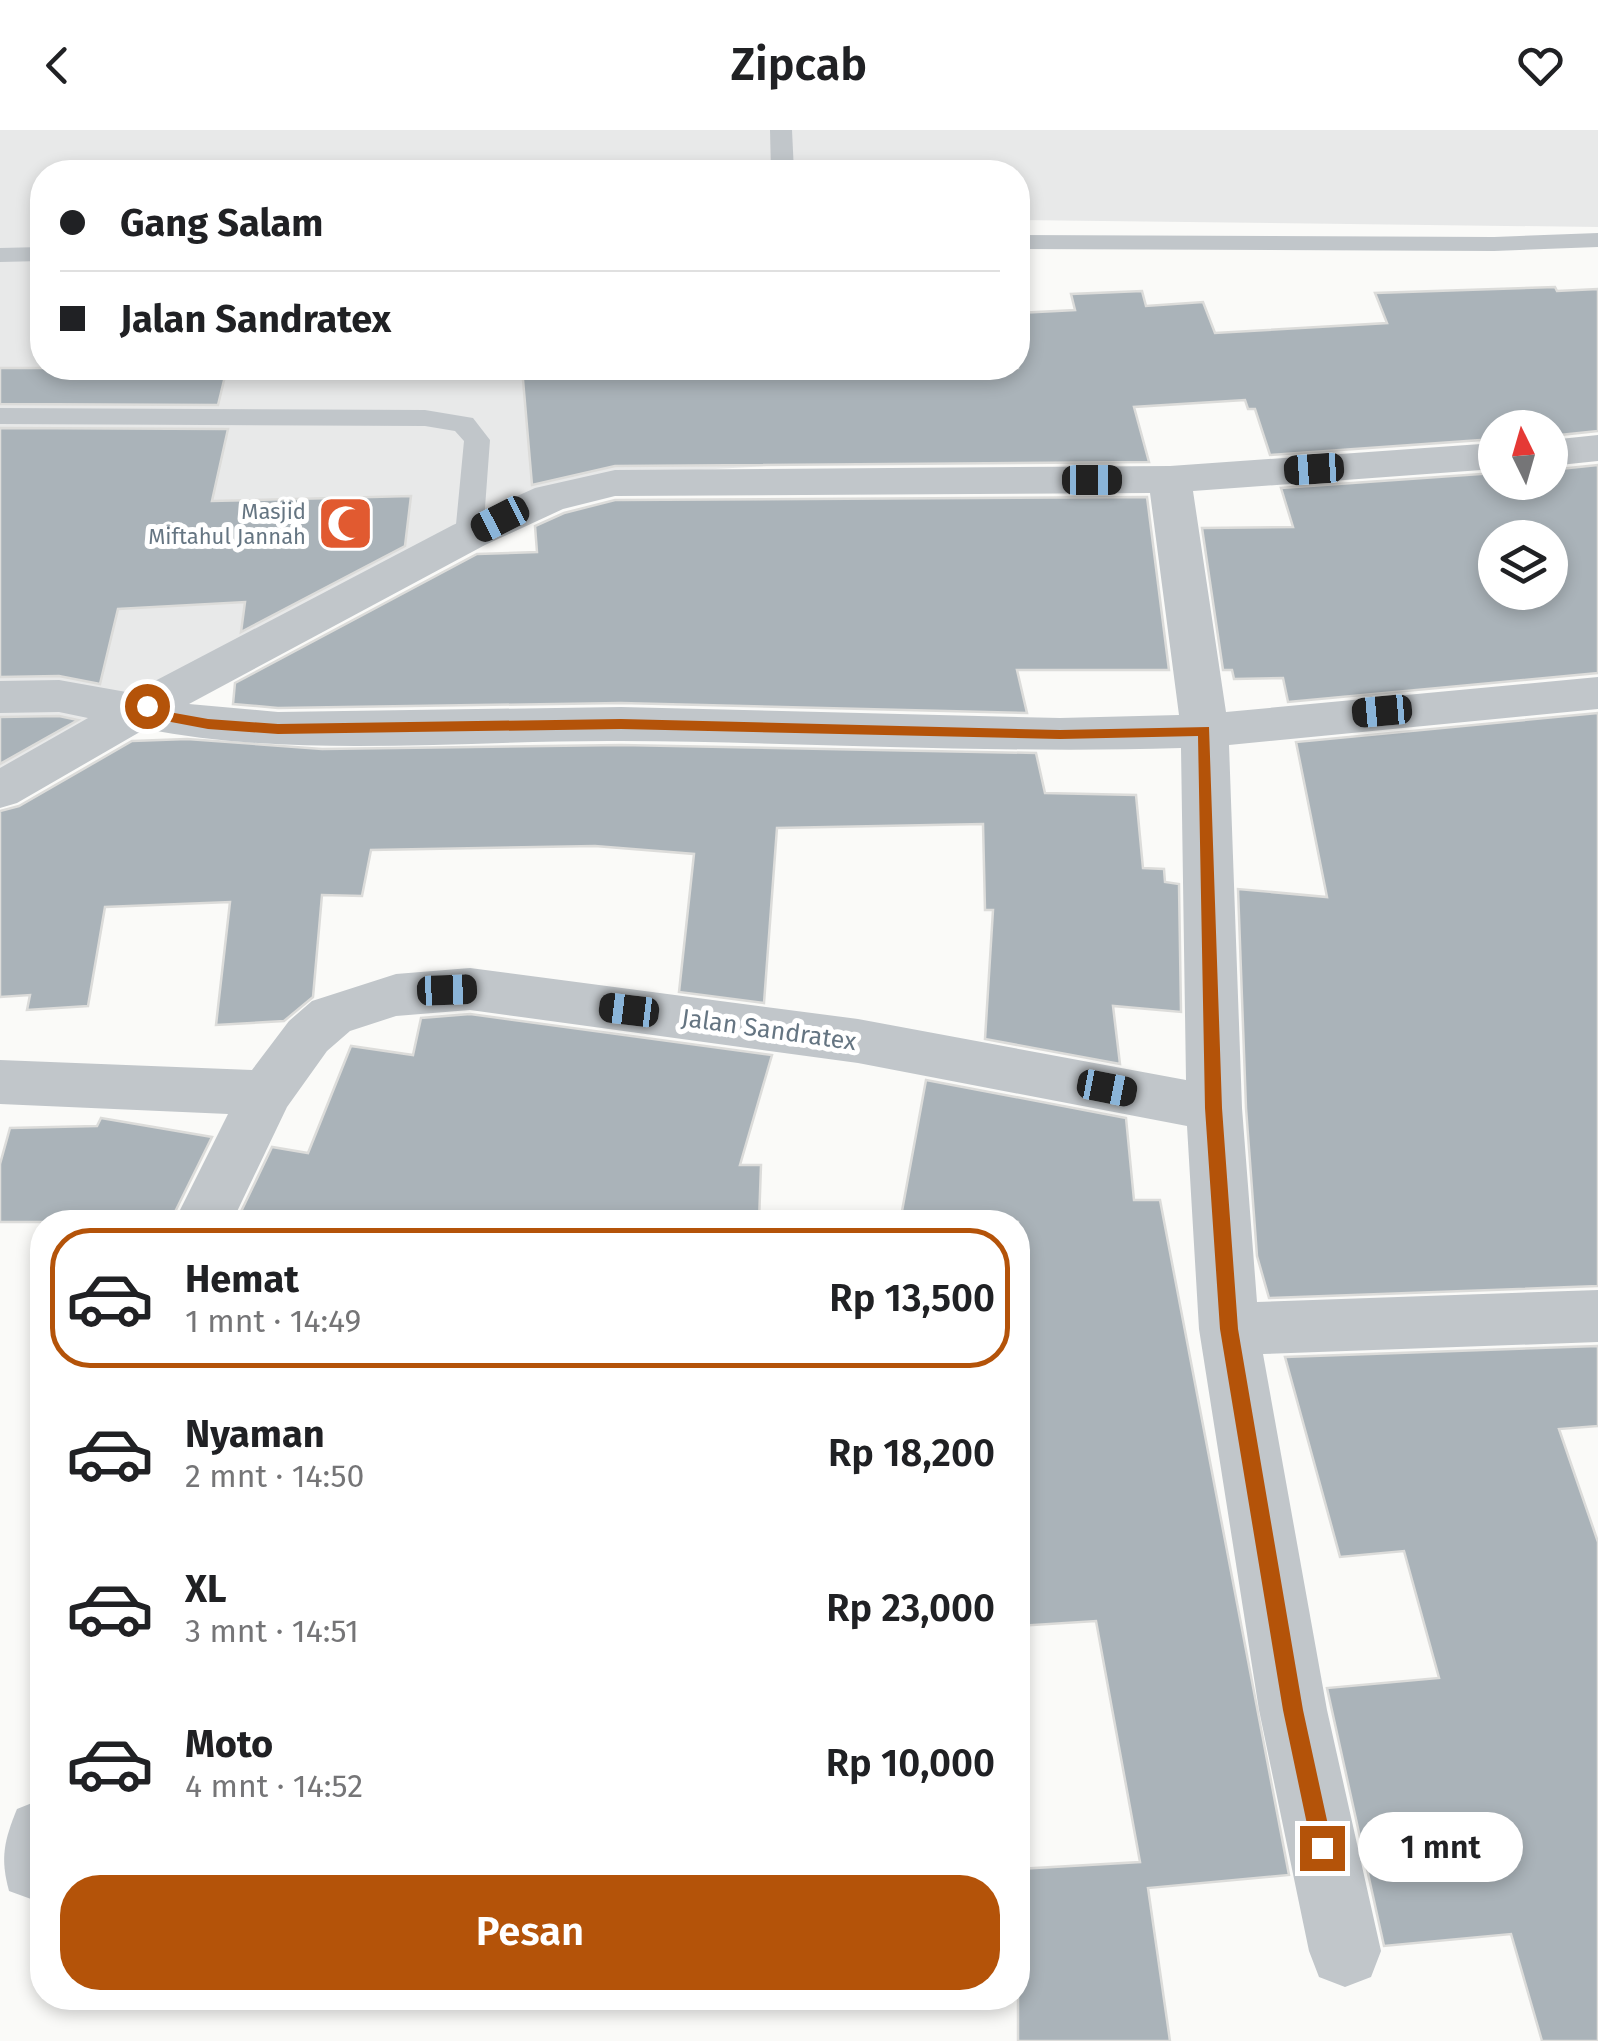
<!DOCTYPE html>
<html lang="id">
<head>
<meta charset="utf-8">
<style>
	:root { --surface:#fff; --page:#f2f2f2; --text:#202124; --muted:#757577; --line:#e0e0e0; --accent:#b45309 }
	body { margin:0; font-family:"Fira Sans",sans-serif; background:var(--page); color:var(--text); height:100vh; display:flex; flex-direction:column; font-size:38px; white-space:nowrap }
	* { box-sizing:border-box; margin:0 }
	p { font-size:32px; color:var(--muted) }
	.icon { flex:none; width:55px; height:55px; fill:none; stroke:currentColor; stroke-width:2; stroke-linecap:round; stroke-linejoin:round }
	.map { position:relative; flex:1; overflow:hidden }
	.side { position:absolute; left:30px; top:1080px; width:1000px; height:800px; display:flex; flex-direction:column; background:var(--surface); border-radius:40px; box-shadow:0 5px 15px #0003 }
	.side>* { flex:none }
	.hud { position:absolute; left:30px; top:30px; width:1000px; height:220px; border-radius:40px; box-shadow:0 5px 15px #0003; display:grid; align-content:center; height:220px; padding:0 30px; background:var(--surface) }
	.needle { width:65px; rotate:355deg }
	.tools { position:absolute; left:1478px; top:280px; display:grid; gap:20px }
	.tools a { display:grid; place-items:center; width:90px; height:90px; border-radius:50%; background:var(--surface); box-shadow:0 5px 15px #0003; font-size:50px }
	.end { position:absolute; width:45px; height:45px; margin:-22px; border:12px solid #b45309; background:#fff; box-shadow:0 0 0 5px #fff }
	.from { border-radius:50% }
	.bubble { position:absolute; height:70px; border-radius:35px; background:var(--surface); box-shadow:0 5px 15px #0003; font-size:32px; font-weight:600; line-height:70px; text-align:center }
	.car { position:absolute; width:30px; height:60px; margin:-30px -15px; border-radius:12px; box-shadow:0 0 8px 2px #0007; background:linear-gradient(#222 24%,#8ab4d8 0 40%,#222 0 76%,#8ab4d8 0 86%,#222 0) }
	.hud b { display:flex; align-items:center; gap:35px; height:95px; font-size:38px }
	.hud b+b { border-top:2px solid var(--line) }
	.hud i { width:25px; height:25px; background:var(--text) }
	ul { padding:18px 0 0; list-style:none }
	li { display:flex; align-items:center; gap:30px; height:140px; margin:0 20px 15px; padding:0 10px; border:5px solid transparent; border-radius:40px }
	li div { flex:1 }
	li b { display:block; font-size:38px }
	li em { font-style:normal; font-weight:600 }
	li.on { border-color:var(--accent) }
	li>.icon { width:90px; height:90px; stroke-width:1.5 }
	.primary-button { display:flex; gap:20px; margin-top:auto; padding:20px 30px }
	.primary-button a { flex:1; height:115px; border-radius:40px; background:var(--accent); color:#fff; font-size:40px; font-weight:600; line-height:115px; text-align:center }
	header { display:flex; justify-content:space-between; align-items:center; height:130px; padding:0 30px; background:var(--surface); font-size:45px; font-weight:600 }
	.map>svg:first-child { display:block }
	.built { fill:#e8e9e9 }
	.building { fill:#aab3b9; stroke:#dcdcda; stroke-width:2.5; fill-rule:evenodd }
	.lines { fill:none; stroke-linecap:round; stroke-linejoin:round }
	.service { fill:#c1c6ca; fill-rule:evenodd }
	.minor { fill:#c1c6ca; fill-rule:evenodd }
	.route { fill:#b45309 }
	.labels { text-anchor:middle; stroke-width:10; stroke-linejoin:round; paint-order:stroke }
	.far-poi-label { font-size:22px; fill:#657582; stroke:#fff; text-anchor:end }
	.street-label { font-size:25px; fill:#657582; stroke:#fff }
</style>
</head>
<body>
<header><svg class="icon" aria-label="back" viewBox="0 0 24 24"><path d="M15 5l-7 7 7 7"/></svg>Zipcab<svg class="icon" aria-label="heart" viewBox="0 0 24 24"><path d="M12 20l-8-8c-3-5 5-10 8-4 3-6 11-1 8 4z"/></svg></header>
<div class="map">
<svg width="1598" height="1911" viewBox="0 0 1598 1911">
	<rect width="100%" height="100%" fill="#fafaf8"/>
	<polygon class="built" points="0,0 1598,0 1598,97 1018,90 1018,42 42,42 42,238 930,238 947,326 608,345 515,374 112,573 0,648"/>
	<g class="building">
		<polygon points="1555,157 1557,161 1598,159 1598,301 1550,306 1550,298 1495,298 1495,309 1270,325 1255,279 1248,279 1245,270 1134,277 1149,332 615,336 532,355 522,238 1018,238 1018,183 1075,180 1071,164 1142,161 1146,176 1203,172 1215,203 1387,193 1375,163"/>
		<polygon points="0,238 227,238 218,275 0,274"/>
		<polygon points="0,298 228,299 212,371 411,366 405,416 241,502 245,472 118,479 100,554 59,546 0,547"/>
		<path d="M1598,335V543L1288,572L1283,548L1234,549L1232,540H1223L1202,398L1293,397L1281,358L1495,343V352H1550V340ZM1495,408H1550V462H1495Z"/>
		<polygon points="1147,367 1169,540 1017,540 1027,583 621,573 278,578 233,574 235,553 477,424 537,422 535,396 564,383 615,370"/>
		<polygon points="1598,583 1598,1156 1269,1168 1257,1126 1246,978 1238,759 1327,767 1296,612"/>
		<polygon points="59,586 78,590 0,634 0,587"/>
		<polygon points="187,609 322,619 621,615 1036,623 1045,663 1136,665 1143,738 1164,739 1165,752 1179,754 1181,882 1113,876 1120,934 985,909 993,780 985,780 983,694 777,698 764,873 679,862 694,724 595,716 371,720 362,766 322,765 313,867 284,891 216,895 230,772 105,777 88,876 27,880 30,865 0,867 0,681 19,676 132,611"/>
		<polygon points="470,884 772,925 740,1035 761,1035 759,1092 236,1092 272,1017 308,1023 351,916 413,925 421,888"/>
		<polygon points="926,950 1126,988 1134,1070 1160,1070 1289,1745 1148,1758 1170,1911 1018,1911 1018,1739 1140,1732 1096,1491 1018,1496 1018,1092 900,1092"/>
		<polygon points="101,988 212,1007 170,1092 0,1092 0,1034 10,998 97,996"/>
		<polygon points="1598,1216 1598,1296 1559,1299 1598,1412 1598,1911 1542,1911 1511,1804 1384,1816 1327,1558 1439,1548 1404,1421 1340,1427 1285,1227"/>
	</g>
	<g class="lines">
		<g class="service">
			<polygon points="770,0 792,0 794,42 771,42"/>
			<polygon points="1598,103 1598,117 1494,121 1018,119 1018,105 1494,107"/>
			<polygon points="42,117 42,131 0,132 0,118"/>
			<polygon points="0,278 425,280 473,288 490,310 483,405 479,411 459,411 455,405 464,311 455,301 425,296 0,294"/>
		</g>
		<g class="minor">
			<polygon points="1598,305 1598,331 1550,336 1550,310"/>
			<path d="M1495,313V339L1193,361L1226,582L1598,547V579L1229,615L1242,978L1257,1172L1598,1160V1212L1263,1224L1327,1580L1381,1821L1371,1847L1345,1857L1319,1847L1309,1821L1259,1580L1199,1199L1187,996L858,933L470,880L396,886L350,901L327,921L287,977L232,1092H174L228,984L0,974V930L252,940L289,891L312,871L396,844L470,838L858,889L1186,950L1181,618C994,624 808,612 621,611C462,610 301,629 145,599L17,673L0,678V638L88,588L59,582L0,583V551L59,550L132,563L453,395L535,358L615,340L1170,336ZM1150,363L1179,585L1060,588L621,577L278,582L189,574L485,415L563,379L615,366Z"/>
			<path d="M42,1669V1773L9,1761C0,1728 4,1711 17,1679Z"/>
		</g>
	</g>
	<polygon class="route" points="147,571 152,572 152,579 208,589 278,594 621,589 1060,600 1209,597 1222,978 1238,1199 1303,1580 1333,1718 1330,1726 1322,1729 1315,1726 1312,1718 1283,1580 1220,1199 1205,978 1198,606 1060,609 621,599 278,604 208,599 134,585 134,578"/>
	<defs>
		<symbol id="mosque-square" viewBox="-11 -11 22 22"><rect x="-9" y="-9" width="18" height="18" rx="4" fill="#e15a30" stroke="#fff"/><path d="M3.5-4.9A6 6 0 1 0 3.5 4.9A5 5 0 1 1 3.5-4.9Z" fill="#fff"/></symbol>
	</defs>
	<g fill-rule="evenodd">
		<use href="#mosque-square" x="314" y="362" width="63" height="63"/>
	</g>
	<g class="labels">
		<g class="far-poi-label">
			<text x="306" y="389">Masjid<tspan x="306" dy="25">Miftahul Jannah</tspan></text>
		</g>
		<g class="street-label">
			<text transform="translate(769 899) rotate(8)" y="9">Jalan Sandratex</text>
		</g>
	</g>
</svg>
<div class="tools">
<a><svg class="needle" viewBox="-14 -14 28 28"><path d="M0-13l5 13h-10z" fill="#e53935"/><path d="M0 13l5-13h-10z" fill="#757577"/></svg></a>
<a><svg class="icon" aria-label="layers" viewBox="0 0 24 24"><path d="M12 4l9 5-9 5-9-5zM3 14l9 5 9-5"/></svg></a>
</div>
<i class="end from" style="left:147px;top:576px"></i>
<i class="end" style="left:1322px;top:1718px"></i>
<div class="bubble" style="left:1358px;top:1682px;width:165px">1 mnt</div>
<i class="car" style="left:1314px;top:339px;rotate:266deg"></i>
<i class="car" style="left:1092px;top:350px;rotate:90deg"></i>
<i class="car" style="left:500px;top:389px;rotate:243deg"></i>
<i class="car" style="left:1382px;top:581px;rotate:265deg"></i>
<i class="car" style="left:447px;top:860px;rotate:88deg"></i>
<i class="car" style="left:629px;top:880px;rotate:277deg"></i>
<i class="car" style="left:1107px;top:958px;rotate:101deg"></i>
<div class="hud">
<b><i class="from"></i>Gang Salam</b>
<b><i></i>Jalan Sandratex</b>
</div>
<section class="side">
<ul>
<li class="on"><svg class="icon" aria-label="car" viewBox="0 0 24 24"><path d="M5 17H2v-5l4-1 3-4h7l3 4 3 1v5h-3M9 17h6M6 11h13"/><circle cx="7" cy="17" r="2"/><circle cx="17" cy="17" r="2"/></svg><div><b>Hemat</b><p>1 mnt · 14:49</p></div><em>Rp 13,500</em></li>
<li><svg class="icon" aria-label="car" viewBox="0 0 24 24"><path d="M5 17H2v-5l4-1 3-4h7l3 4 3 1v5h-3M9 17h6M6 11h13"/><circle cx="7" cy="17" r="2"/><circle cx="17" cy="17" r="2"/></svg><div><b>Nyaman</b><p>2 mnt · 14:50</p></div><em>Rp 18,200</em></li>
<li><svg class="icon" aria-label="car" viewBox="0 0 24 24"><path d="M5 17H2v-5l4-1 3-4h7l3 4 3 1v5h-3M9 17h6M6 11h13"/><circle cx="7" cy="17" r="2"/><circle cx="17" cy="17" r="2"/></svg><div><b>XL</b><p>3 mnt · 14:51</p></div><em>Rp 23,000</em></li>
<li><svg class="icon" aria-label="car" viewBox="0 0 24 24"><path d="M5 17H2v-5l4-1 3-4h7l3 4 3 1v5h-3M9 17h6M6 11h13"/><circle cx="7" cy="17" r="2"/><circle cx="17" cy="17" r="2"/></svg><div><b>Moto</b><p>4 mnt · 14:52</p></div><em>Rp 10,000</em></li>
</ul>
<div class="primary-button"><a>Pesan</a></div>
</section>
</div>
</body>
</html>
